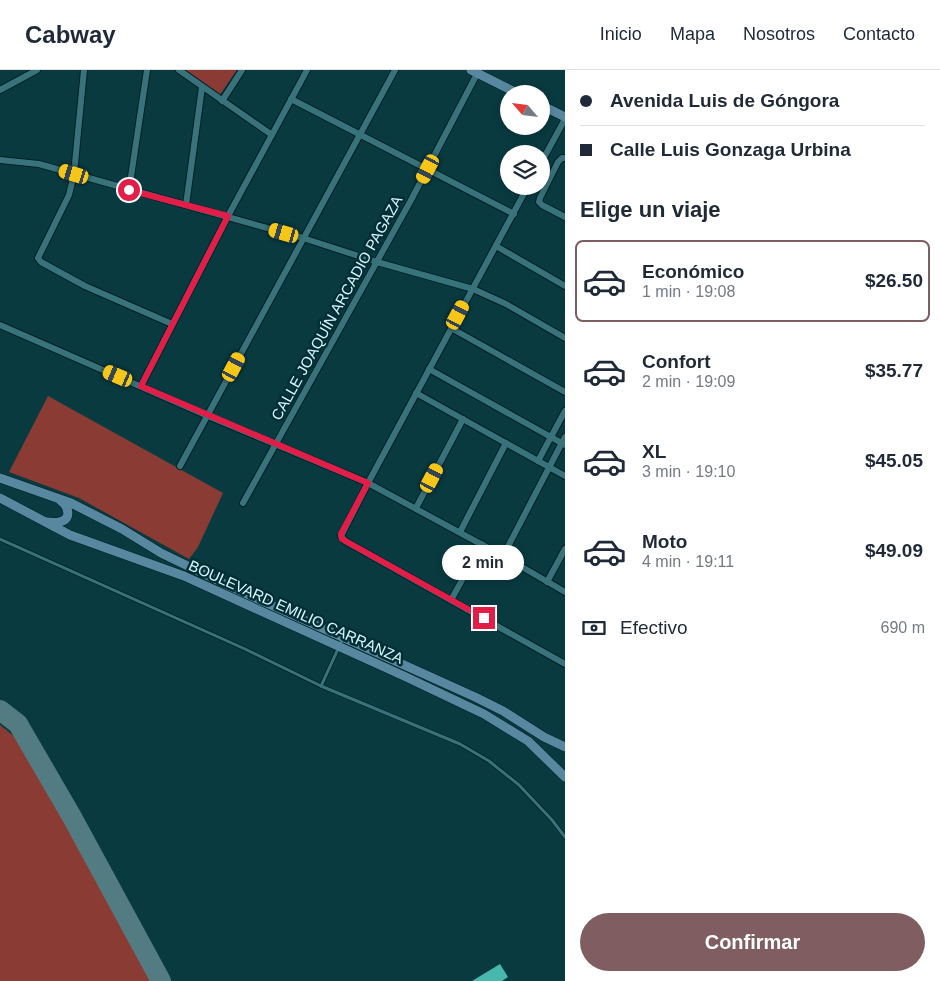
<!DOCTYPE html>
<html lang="es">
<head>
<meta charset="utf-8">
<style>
	:root { --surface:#fff; --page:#f2f2f3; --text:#1f2937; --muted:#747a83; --line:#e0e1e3; --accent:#7f5d60 }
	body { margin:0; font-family:Helvetica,sans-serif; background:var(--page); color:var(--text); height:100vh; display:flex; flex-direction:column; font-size:19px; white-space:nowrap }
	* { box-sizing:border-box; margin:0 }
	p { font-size:16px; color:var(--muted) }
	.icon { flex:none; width:28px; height:28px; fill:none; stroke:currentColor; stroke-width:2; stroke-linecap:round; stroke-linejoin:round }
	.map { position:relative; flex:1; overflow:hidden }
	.drawer { display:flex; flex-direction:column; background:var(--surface); width:375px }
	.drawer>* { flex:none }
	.hud { display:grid; align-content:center; height:110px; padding:0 15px; background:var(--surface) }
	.needle { width:32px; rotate:298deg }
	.controls { position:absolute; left:500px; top:15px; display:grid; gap:10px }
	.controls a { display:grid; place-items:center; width:50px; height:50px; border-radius:50%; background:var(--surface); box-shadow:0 2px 8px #0003; font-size:25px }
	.end { position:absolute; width:22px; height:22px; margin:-11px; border:6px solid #e11d48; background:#fff; box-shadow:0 0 0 2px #fff }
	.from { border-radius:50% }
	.bubble { position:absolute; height:35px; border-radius:18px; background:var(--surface); box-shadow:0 2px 8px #0003; font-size:16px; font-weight:600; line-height:35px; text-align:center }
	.car { position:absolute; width:15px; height:30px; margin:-15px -8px; border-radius:6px; box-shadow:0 0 4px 1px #0007; background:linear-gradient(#f5c518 24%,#345 0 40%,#f5c518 0 76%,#345 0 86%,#f5c518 0) }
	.hud b { display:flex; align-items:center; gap:18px; height:48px; font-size:19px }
	.hud b+b { border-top:1px solid var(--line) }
	.hud i { width:12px; height:12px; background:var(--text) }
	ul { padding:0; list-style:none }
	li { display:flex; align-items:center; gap:15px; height:82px; margin:0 10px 8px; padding:0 5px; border:2px solid transparent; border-radius:8px }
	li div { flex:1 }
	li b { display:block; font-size:19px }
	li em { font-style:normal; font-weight:600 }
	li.selected { border-color:var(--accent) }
	li>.icon { width:45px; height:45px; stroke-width:1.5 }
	h2 { padding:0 15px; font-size:22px; line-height:60px }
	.pay { display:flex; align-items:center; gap:12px; height:55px; padding:0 15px; font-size:19px }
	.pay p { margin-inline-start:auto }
	.action { display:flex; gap:10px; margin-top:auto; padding:10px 15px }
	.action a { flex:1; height:58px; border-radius:30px; background:var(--accent); color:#fff; font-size:20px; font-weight:600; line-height:58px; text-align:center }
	header { display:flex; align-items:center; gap:30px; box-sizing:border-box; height:70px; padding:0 25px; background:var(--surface); border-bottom:1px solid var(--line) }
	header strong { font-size:24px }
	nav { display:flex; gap:28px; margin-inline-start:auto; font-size:18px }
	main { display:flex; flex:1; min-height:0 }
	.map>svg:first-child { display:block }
	.green { fill:#8a3b34 }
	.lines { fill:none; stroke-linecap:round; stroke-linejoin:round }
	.taxiway { stroke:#527c82; stroke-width:20 }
	.building { fill:#48b7ae }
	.lane-casing { stroke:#001f24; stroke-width:4.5 }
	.street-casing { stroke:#001f24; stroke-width:8 }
	.secondary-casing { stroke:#001f24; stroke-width:10 }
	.lane { stroke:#38737c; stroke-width:3 }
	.street { stroke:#38737c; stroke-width:6 }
	.secondary { stroke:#5888a0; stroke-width:9 }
	.route { stroke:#e11d48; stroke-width:6 }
	.labels { text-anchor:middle; stroke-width:5; stroke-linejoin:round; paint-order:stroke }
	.street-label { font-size:15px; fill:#d9f6fb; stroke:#003036 }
</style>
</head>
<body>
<header>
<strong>Cabway</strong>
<nav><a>Inicio</a><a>Mapa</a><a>Nosotros</a><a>Contacto</a></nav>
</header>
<main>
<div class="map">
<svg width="565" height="911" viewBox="0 0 565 911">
	<rect width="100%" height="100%" fill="#083a40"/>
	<g class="green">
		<polygon points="183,0 237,0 219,26"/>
		<polygon points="48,326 223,423 198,477 189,489 79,428 9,402"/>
		<polygon points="0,655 15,667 42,707 154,911 0,911"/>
	</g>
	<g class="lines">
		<polyline class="taxiway" points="0,640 18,654 72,747 161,911"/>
	</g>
	<polygon class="building" points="500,894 508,907 502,911 472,911"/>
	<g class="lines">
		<defs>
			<g id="lane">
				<polyline points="0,469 245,579 321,616 460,674 489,691 519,715 552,750 565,767"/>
				<polyline points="321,616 343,568"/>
			</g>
			<g id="street">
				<polyline points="84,0 74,104 69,125 38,188 41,192 85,216 172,254"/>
				<polyline points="179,0 272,65"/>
				<polyline points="0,20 37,0"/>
				<polyline points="291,29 514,144"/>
				<polyline points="222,31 242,0"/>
				<polyline points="565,88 562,88 558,92 540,128 539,132 542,135 565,147"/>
				<polyline points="0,90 39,94 303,168 377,192 473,219 506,234 565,268"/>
				<polyline points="541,93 565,49"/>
				<polyline points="528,116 368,413 341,466 345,471 565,594"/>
				<polyline points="129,120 147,0"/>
				<polyline points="186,135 202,17"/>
				<polyline points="496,176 565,216"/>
				<polyline points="0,255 208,346 368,413 503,486 565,522"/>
				<polyline points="451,258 565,322"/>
				<polyline points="429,299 565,375"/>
				<polyline points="141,316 228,146 307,0"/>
				<polyline points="416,323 565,406"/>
				<polyline points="538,391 565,341"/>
				<polyline points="180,396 395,0"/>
				<polyline points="243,433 410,132 479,0"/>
				<polyline points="416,438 463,349"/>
				<polyline points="460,462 506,373"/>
				<polyline points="503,486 565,367"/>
				<polyline points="547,512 565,479"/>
				<polyline points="451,530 482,474"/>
			</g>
			<g id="secondary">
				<polyline points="471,0 519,24"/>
				<polyline points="541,35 565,47"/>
				<polyline points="0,408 71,433 122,459 161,483 227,515 475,627 503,641 544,667 565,677"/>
				<polyline points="0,428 70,465 184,506 404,606 484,644 528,671 565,707"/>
				<path d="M46,452C50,452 55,453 59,452C72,450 69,437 61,431"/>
			</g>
		</defs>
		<use href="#lane" class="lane-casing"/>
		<use href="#street" class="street-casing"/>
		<use href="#secondary" class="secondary-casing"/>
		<use href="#lane" class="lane"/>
		<use href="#street" class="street"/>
		<use href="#secondary" class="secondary"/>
	</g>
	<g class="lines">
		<polyline class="route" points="129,120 228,146 141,316 368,413 341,464 342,469 484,548"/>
	</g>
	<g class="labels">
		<g class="street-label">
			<text transform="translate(337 238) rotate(-61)" y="5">CALLE JOAQUÍN ARCADIO PAGAZA</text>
			<text transform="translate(296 542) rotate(24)" y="5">BOULEVARD EMILIO CARRANZA</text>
		</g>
	</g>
</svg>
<div class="controls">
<a><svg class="needle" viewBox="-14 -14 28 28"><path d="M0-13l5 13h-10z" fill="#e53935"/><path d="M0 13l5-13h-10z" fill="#747a83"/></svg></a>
<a><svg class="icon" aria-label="layers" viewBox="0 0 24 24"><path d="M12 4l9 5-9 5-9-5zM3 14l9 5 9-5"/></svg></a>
</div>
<i class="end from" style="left:129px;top:120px"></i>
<i class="end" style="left:484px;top:548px"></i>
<div class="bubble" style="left:442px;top:475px;width:82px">2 min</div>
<i class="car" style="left:428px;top:99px;rotate:208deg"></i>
<i class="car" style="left:74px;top:104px;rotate:287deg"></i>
<i class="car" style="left:284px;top:163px;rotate:286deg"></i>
<i class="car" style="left:458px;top:245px;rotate:28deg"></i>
<i class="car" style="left:234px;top:297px;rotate:28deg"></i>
<i class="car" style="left:118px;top:306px;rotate:293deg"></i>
<i class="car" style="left:432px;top:408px;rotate:28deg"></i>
</div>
<section class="drawer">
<div class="hud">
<b><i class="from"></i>Avenida Luis de Góngora</b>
<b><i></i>Calle Luis Gonzaga Urbina</b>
</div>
<h2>Elige un viaje</h2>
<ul>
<li class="selected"><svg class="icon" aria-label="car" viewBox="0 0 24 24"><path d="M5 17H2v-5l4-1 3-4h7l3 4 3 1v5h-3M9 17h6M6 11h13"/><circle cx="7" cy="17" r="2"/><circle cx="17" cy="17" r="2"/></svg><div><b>Económico</b><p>1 min · 19:08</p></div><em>$26.50</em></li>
<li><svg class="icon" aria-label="car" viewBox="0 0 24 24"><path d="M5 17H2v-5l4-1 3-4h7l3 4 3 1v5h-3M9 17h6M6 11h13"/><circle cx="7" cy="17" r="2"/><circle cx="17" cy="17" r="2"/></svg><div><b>Confort</b><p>2 min · 19:09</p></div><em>$35.77</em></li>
<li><svg class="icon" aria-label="car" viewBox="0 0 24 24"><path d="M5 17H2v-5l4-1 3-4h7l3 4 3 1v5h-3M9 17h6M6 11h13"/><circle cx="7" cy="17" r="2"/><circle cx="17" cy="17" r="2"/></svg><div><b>XL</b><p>3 min · 19:10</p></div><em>$45.05</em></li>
<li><svg class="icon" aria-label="car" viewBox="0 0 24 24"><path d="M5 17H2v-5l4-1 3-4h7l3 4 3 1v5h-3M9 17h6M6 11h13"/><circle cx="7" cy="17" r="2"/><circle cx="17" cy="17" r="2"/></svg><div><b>Moto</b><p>4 min · 19:11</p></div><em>$49.09</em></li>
</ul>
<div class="pay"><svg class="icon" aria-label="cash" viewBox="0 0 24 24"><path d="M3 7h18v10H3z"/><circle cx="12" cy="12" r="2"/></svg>Efectivo<p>690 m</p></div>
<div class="action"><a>Confirmar</a></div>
</section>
</main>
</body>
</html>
